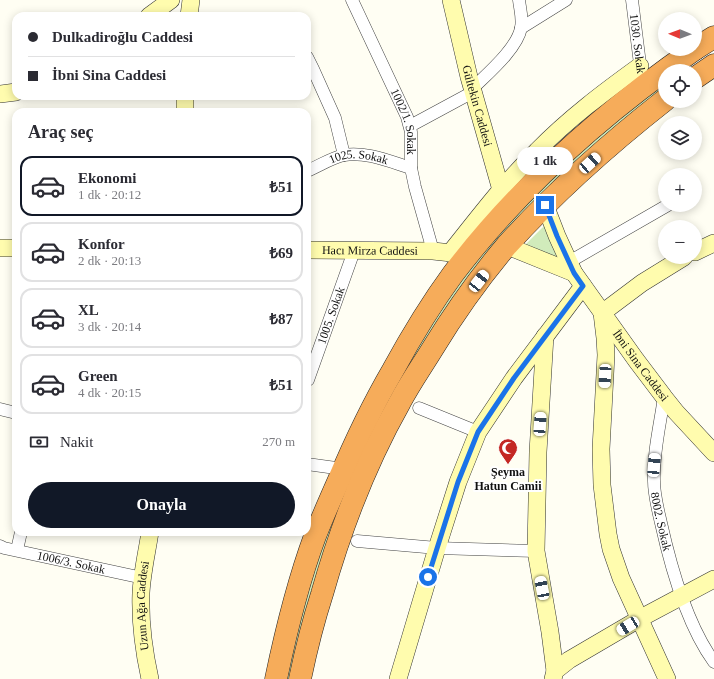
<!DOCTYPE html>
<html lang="tr">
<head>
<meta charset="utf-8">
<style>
	:root { --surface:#fff; --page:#f7f7f7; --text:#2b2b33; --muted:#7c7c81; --line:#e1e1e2; --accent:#111827 }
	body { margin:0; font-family:Georgia,serif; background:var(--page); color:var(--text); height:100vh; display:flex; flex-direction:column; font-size:15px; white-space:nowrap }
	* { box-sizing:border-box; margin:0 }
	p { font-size:13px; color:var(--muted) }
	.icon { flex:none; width:22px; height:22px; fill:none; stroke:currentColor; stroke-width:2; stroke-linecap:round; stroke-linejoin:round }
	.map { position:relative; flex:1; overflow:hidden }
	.drawer { position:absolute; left:12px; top:108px; width:299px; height:428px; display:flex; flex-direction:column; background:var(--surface); border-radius:12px; box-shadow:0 2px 10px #0003 }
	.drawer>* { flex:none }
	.banner { position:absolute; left:12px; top:12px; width:299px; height:88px; border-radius:12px; box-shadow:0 2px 10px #0003; display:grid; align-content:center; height:88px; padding:0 16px; background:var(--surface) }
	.needle { width:26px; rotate:271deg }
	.tools { position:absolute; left:658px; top:12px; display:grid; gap:8px }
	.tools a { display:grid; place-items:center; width:44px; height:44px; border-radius:50%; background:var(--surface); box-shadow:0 2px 10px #0003; font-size:20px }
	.end { position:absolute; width:18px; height:18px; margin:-9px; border:5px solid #1a73e8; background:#fff; box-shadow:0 0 0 2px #fff }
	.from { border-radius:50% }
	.bubble { position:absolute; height:28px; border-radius:14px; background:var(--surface); box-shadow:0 2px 10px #0003; font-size:13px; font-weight:600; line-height:28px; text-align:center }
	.car { position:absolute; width:12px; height:24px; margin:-12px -6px; border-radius:5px; box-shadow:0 0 3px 1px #0007; background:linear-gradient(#fff 24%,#345 0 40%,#fff 0 76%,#345 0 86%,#fff 0) }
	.banner b { display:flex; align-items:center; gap:14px; height:38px; font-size:15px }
	.banner b+b { border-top:1px solid var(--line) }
	.banner i { width:10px; height:10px; background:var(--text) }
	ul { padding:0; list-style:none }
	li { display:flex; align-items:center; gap:12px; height:60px; margin:0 8px 6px; padding:0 8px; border:2px solid var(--line); border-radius:12px }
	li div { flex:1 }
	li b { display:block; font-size:15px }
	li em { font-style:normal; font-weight:600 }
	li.current { border-color:var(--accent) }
	li>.icon { width:36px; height:36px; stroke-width:1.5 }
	h2 { padding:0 16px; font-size:18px; line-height:48px }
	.pay { display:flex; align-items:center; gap:10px; height:44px; padding:0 16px; font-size:15px }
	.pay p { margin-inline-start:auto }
	.action { display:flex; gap:8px; margin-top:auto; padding:8px 16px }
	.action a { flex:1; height:46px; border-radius:24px; background:var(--accent); color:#fff; font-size:16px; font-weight:600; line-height:46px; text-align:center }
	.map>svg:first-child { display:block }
	.green { fill:#d1ebbb }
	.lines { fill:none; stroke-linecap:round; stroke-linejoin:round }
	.street-casing { stroke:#434343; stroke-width:13 }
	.secondary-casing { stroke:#323232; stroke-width:18 }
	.highway-casing { stroke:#212121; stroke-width:23 }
	.street { stroke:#fff; stroke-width:12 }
	.secondary { stroke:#fffcae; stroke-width:17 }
	.highway { stroke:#f6ac5a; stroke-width:22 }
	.route { stroke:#1a73e8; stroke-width:5 }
	.labels { text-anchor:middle; stroke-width:4; stroke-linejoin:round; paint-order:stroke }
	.street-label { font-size:12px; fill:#101010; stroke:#fff }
	.poi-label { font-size:12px; font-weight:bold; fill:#101010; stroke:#fff }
</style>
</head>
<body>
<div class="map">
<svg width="714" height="679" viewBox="0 0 714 679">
	<rect width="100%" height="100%" fill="#fffef3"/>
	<g class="green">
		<polygon points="665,80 665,89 646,102 437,325 291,679 284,679 314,563 368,428 457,282 558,169"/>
		<polygon points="547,223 562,260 522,248"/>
	</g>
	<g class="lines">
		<defs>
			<g id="street">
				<path id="s1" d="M352,0L407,117L411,132V168L415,187L433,251"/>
				<path id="s2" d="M632,0L641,72"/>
				<polyline points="521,28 566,0"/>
				<polyline points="307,57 313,69 335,118 344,155"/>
				<path d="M472,89C487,74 517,49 521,28C523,19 520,9 519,0"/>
				<polyline points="410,126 473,92"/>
				<path id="s3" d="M307,171C319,166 331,158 344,155C365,151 391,162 411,168"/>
				<polyline points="569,262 668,205"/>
				<path id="s4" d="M307,379L308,380L354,251"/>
				<path id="s5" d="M664,397C660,425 653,453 654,481C654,495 658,510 661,523C671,568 687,625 714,662"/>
				<polyline points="419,408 478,432"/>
				<polyline points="0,409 16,413"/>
				<polyline points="307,464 343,469"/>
				<polyline points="357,541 437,548 536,551"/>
				<path id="s6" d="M0,546L4,548L143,578"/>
				<polyline points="17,550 21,532"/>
			</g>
			<g id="secondary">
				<path id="s7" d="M451,0L469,77L503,197"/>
				<polyline points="149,16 171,0"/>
				<polyline points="189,16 191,0"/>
				<polyline points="0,94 16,92"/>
				<polyline points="185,112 185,96"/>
				<path id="s8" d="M545,205L557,236L574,273L636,360L664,397L676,412L714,453"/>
				<polyline points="507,246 574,273"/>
				<polyline points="0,248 16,248"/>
				<path id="s9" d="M307,250L433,251L461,254"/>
				<polyline points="695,252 714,243"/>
				<path d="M450,253C478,218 505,182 537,151C568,119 604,92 640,66"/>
				<polyline points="545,336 538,452 536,551 550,632 555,671"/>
				<path id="s10" d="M150,679C144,652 140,621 141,593C142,573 147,552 150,532"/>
				<polyline points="398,679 437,548 458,482 478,432 514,378 583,286"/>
				<polyline points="553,679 555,671 569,660 639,619 714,579"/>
				<polyline points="667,679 621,578 611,549 608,534 602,485 601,449 606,355 605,338 602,313 642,283 684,257"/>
			</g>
			<g id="highway">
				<polyline points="695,49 714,37"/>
				<polyline points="695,78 714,65"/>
				<path d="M276,679C286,631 298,582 315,536C322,518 330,500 338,482C354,444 372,406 393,370C411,337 431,304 453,274C520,186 604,112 695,49"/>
				<path d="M300,679C306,650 313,622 322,594C341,527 366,462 400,402C410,383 422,366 433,348C455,312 480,277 507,245C555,192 609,144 665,100"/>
			</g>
		</defs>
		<use href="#street" class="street-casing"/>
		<use href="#secondary" class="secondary-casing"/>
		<use href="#highway" class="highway-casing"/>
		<use href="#street" class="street"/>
		<use href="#secondary" class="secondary"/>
		<use href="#highway" class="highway"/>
	</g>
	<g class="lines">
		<polyline class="route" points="428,577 458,482 478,432 514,378 583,286 574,273 557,236 545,205"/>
	</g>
	<defs>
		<symbol id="mosque-pin" viewBox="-11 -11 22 30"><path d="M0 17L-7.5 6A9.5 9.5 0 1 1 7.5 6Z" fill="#c42824" stroke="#fff"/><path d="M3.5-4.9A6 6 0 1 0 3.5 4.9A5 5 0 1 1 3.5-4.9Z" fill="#fff"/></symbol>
	</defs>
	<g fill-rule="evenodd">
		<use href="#mosque-pin" x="497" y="437" width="22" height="30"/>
	</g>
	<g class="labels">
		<g class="street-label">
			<text dy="4" stroke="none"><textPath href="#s2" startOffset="44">1030. Sokak</textPath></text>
			<text dy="4" stroke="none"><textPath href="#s7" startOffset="109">Gültekin Caddesi</textPath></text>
			<text dy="4" stroke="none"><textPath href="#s1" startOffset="133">1002/1. Sokak</textPath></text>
			<text dy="4" stroke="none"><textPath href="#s3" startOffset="55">1025. Sokak</textPath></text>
			<text dy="4" stroke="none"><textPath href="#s9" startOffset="63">Hacı Mirza Caddesi</textPath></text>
			<text dy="4" stroke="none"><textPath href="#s4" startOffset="70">1005. Sokak</textPath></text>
			<text dy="4" stroke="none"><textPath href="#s8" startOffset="188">İbni Sina Caddesi</textPath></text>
			<text dy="4" stroke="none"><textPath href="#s5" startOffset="126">8002. Sokak</textPath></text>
			<text dy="4" stroke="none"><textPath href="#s6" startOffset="73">1006/3. Sokak</textPath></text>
			<text dy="4" stroke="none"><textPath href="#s10" startOffset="74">Uzun Ağa Caddesi</textPath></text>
		</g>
		<g class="poi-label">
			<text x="508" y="476">Şeyma<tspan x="508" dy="14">Hatun Camii</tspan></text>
		</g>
	</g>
</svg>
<div class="tools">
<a><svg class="needle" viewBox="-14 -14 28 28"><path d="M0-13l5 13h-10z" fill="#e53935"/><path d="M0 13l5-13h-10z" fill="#7c7c81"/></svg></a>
<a><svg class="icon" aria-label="locate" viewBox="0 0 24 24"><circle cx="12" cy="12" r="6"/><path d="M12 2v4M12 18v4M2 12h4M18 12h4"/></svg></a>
<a><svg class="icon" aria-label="layers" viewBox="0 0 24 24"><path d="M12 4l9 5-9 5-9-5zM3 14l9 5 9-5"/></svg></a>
<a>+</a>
<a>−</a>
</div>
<i class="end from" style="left:428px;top:577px"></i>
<i class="end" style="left:545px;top:205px"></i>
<div class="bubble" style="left:517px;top:147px;width:56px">1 dk</div>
<i class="car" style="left:590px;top:163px;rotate:48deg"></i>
<i class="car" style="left:479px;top:281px;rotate:38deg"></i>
<i class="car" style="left:605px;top:376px;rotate:183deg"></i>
<i class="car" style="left:540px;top:424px;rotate:4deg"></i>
<i class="car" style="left:654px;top:465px;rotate:5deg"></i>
<i class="car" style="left:542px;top:588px;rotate:349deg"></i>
<i class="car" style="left:628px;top:626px;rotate:239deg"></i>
<div class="banner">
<b><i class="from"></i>Dulkadiroğlu Caddesi</b>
<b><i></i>İbni Sina Caddesi</b>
</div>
<section class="drawer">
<h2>Araç seç</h2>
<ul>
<li class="current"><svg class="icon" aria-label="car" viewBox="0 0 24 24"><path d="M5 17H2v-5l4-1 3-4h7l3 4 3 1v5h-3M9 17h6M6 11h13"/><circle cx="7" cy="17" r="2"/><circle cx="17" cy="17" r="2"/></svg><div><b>Ekonomi</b><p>1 dk · 20:12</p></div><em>₺51</em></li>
<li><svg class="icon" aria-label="car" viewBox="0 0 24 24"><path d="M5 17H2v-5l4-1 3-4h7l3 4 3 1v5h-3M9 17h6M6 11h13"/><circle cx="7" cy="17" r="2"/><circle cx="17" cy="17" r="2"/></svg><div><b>Konfor</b><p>2 dk · 20:13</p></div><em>₺69</em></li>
<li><svg class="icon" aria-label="car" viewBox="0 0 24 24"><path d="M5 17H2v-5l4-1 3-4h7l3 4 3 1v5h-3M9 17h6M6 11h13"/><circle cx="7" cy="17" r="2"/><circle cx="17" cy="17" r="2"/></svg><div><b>XL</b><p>3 dk · 20:14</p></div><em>₺87</em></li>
<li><svg class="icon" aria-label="car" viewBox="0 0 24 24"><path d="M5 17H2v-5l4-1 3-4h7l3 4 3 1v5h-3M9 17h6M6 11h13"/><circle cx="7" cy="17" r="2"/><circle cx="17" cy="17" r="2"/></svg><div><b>Green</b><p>4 dk · 20:15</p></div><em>₺51</em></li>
</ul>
<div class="pay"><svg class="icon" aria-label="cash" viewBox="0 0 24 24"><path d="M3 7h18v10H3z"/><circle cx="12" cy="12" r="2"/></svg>Nakit<p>270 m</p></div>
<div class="action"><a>Onayla</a></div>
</section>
</div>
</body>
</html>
